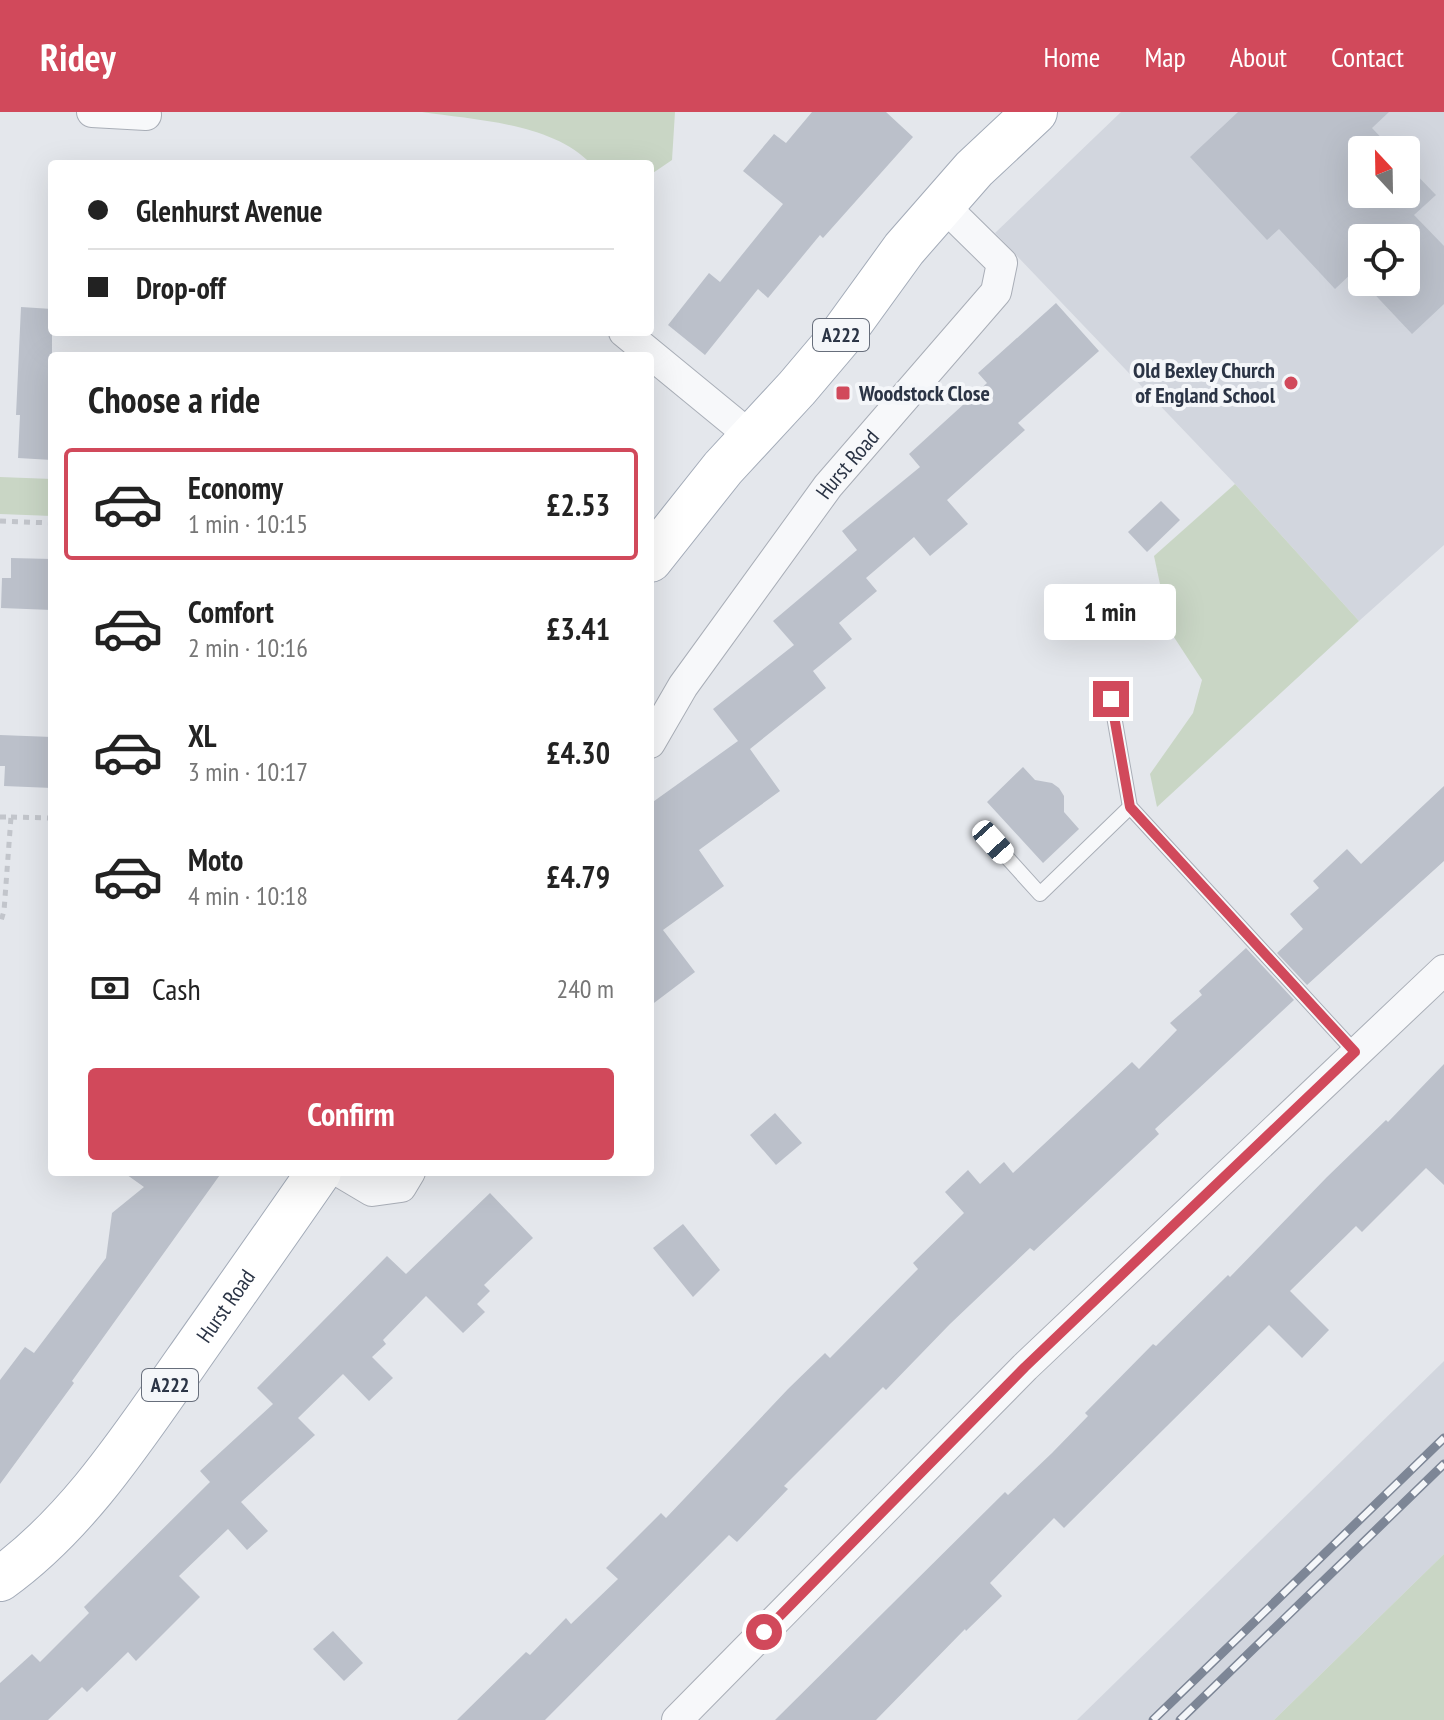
<!DOCTYPE html>
<html lang="en">
<head>
<meta charset="utf-8">
<style>
	:root { --surface:#fff; --page:#f2f2f2; --text:#222; --muted:#767676; --line:#e0e0e0; --accent:#d1495b }
	body { margin:0; font-family:"PT Sans Narrow",sans-serif; background:var(--page); color:var(--text); height:100vh; display:flex; flex-direction:column; font-size:30px; white-space:nowrap }
	* { box-sizing:border-box; margin:0 }
	p { font-size:26px; color:var(--muted) }
	.icon { flex:none; width:44px; height:44px; fill:none; stroke:currentColor; stroke-width:2; stroke-linecap:round; stroke-linejoin:round }
	.map { position:relative; flex:1; overflow:hidden }
	.drawer { position:absolute; left:48px; top:240px; width:606px; height:824px; display:flex; flex-direction:column; background:var(--surface); border-radius:8px; box-shadow:0 8px 32px #0002 }
	.drawer>* { flex:none }
	.top-card { position:absolute; left:48px; top:48px; width:606px; height:176px; border-radius:8px; box-shadow:0 8px 32px #0002; display:grid; align-content:center; height:176px; padding:0 40px; background:var(--surface) }
	.needle { width:52px; rotate:338deg }
	.buttons { position:absolute; left:1348px; top:24px; display:grid; gap:16px }
	.buttons a { display:grid; place-items:center; width:72px; height:72px; border-radius:8px; background:var(--surface); box-shadow:0 8px 32px #0002; font-size:40px }
	.end { position:absolute; width:36px; height:36px; margin:-18px; border:10px solid #d1495b; background:#fff; box-shadow:0 0 0 4px #fff }
	.from { border-radius:50% }
	.bubble { position:absolute; height:56px; border-radius:8px; background:var(--surface); box-shadow:0 8px 32px #0002; font-size:26px; font-weight:700; line-height:56px; text-align:center }
	.car { position:absolute; width:24px; height:48px; margin:-24px -12px; border-radius:10px; box-shadow:0 0 6px 2px #0007; background:linear-gradient(#fff 24%,#345 0 40%,#fff 0 76%,#345 0 86%,#fff 0) }
	.top-card b { display:flex; align-items:center; gap:28px; height:76px; font-size:30px }
	.top-card b+b { border-top:2px solid var(--line) }
	.top-card i { width:20px; height:20px; background:var(--text) }
	ul { padding:0; list-style:none }
	li { display:flex; align-items:center; gap:24px; height:112px; margin:0 16px 12px; padding:0 24px; border:4px solid transparent; border-radius:8px }
	li div { flex:1 }
	li b { display:block; font-size:30px }
	li em { font-style:normal; font-weight:700 }
	li.active { border-color:var(--accent) }
	li>.icon { width:72px; height:72px; stroke-width:1.5 }
	h2 { padding:0 40px; font-size:36px; line-height:96px }
	.pay { display:flex; align-items:center; gap:20px; height:88px; padding:0 40px; font-size:30px }
	.pay p { margin-inline-start:auto }
	.button { display:flex; gap:16px; margin-top:auto; padding:16px 40px }
	.button a { flex:1; height:92px; border-radius:8px; background:var(--accent); color:#fff; font-size:32px; font-weight:700; line-height:92px; text-align:center }
	header { display:flex; align-items:center; gap:48px; box-sizing:border-box; height:112px; padding:0 40px; background:var(--accent); color:#fff }
	header strong { font-size:38px }
	nav { display:flex; gap:44px; margin-inline-start:auto; font-size:28px }
	.map>svg:first-child { display:block }
	.built { fill:#d2d6de; fill-rule:evenodd }
	.green { fill:#c9d6c5 }
	.building { fill:#bbc0ca }
	.lines { fill:none; stroke-linecap:round; stroke-linejoin:round }
	.service-casing { stroke:#a9aeb7; stroke-width:16 }
	.minor-casing { stroke:#a9aeb7; stroke-width:32 }
	.primary-casing { stroke:#a3abb8; stroke-width:46 }
	.path { stroke:#c2c5cb; stroke-width:5; stroke-dasharray:6 6; stroke-linecap:butt }
	.service { stroke:#f7f8fa; stroke-width:14 }
	.minor { stroke:#f7f8fa; stroke-width:30 }
	.primary { stroke:#fff; stroke-width:44 }
	.rail-casing { stroke:#7d8696; stroke-width:9 }
	.rail { stroke:#f4f6f9; stroke-width:6; stroke-dasharray:18; stroke-linecap:butt }
	.route { stroke:#d1495b; stroke-width:10 }
	.poi-dot { fill:#d1495b; stroke:#f4f6f9; stroke-width:3 }
	.labels { text-anchor:middle; stroke-width:8; stroke-linejoin:round; paint-order:stroke }
	.shield { fill:#f4f6f9; stroke:#676e7b; stroke-width:2 }
	.shield-label { font-size:20px; font-weight:bold; fill:#2b3445 }
	.poi-label { font-size:22px; font-weight:bold; fill:#2b3445; stroke:#f4f6f9; text-anchor:end }
	.street-label { font-size:22px; fill:#2b3445; stroke:#f4f6f9 }
</style>
</head>
<body>
<header>
<strong>Ridey</strong>
<nav><a>Home</a><a>Map</a><a>About</a><a>Contact</a></nav>
</header>
<div class="map">
<svg width="1444" height="1608" viewBox="0 0 1444 1608">
	<rect width="100%" height="100%" fill="#e4e7ec"/>
	<g class="built">
		<path d="M1121,0H1444V433L1359,509L1235,372L995,121ZM1362,38H1406V82H1362ZM1362,126H1406V170H1362Z"/>
		<polygon points="1444,1249 1444,1442 1274,1608 1077,1608"/>
	</g>
	<g class="green">
		<path d="M422,0H675L672,48L650,63V52H591C553,11 475,8 422,0Z"/>
		<polygon points="0,365 52,367 52,404 0,402"/>
		<polygon points="1235,372 1359,509 1157,695 1150,662 1193,601 1202,568 1170,519 1154,444"/>
		<polygon points="1444,1442 1444,1608 1274,1608"/>
	</g>
	<g class="building">
		<polygon points="812,0 886,0 913,25 823,126 820,123 768,186 758,177 705,243 668,213 709,161 720,170 783,92 743,59 774,22 786,31"/>
		<polygon points="1238,0 1389,0 1372,16 1393,38 1362,38 1362,82 1406,82 1406,52 1436,83 1414,103 1444,134 1444,192 1412,222 1363,170 1406,170 1406,126 1362,126 1362,169 1353,160 1335,177 1279,117 1267,128 1190,45"/>
		<polygon points="1056,191 1099,239 1018,311 1025,318 947,388 968,412 930,444 914,425 866,466 877,479 839,511 852,527 813,559 826,576 750,637 780,679 699,738 724,774 663,818 695,860 650,894 650,692 738,629 713,597 794,533 773,509 857,438 842,419 920,355 909,342 987,271 978,261"/>
		<polygon points="21,195 52,197 52,348 18,346 20,303 16,303"/>
		<polygon points="1161,389 1180,408 1147,440 1128,420"/>
		<polygon points="11,446 52,447 52,498 1,496 2,466 11,466"/>
		<polygon points="0,623 52,625 52,676 4,674 5,654 0,654"/>
		<polygon points="1023,655 1035,668 1052,671 1059,676 1064,684 1064,700 1079,717 1043,751 987,690"/>
		<polygon points="1444,674 1444,749 1307,873 1277,841 1303,817 1290,802 1319,776 1313,769 1347,737 1361,752"/>
		<polygon points="1246,836 1294,888 1155,1017 1159,1022 1034,1139 1030,1136 950,1212 886,1278 883,1275 784,1374 788,1377 737,1430 729,1423 545,1608 457,1608 526,1540 530,1543 566,1506 571,1512 618,1467 606,1456 661,1401 666,1406 788,1277 825,1241 830,1246 918,1157 913,1151 964,1101 945,1080 968,1058 980,1072 1004,1050 1013,1061 1132,950 1139,957 1177,918 1170,911 1202,883 1199,879"/>
		<polygon points="1444,952 1444,1073 1426,1056 1362,1120 1356,1114 1290,1179 1329,1218 1302,1246 1269,1213 1064,1416 1054,1406 990,1471 1002,1484 966,1519 965,1517 876,1608 775,1608 1005,1380 1008,1383 1052,1341 1088,1304 1085,1301 1153,1232 1156,1234 1228,1163 1230,1165 1327,1065 1386,1008 1388,1010"/>
		<polygon points="775,1001 802,1031 776,1053 750,1023"/>
		<polygon points="123,1060 222,1060 72,1269 74,1271 0,1372 0,1268 25,1235 34,1241 106,1146 112,1101 144,1075"/>
		<polygon points="490,1081 533,1126 484,1173 490,1179 477,1192 485,1200 463,1221 426,1184 383,1228 386,1232 372,1245 393,1266 369,1289 343,1262 298,1306 315,1323 241,1390 268,1419 247,1438 228,1417 179,1464 200,1485 136,1549 128,1540 87,1580 82,1575 48,1608 0,1608 0,1571 32,1542 40,1550 89,1501 84,1495 210,1370 200,1359 273,1292 257,1276 387,1144 406,1162"/>
		<polygon points="683,1112 720,1158 693,1185 653,1136"/>
		<polygon points="333,1519 363,1551 344,1569 313,1537"/>
	</g>
	<g class="lines">
		<defs>
			<g id="service">
				<polyline points="1111,587 1130,695 1355,940"/>
				<polyline points="993,730 1040,782 1130,695"/>
			</g>
			<g id="minor">
				<polyline points="92,0 146,3"/>
				<polyline points="624,220 753,326"/>
				<path id="s1" d="M650,631L683,574L828,374L996,180L1002,151L943,93"/>
				<polyline points="340,1060 372,1079 401,1075 410,1060"/>
				<polyline points="677,1608 1025,1255 1444,858"/>
			</g>
			<g id="primary">
				<polyline points="650,448 723,356 797,276 841,224 904,137 974,57 1035,0"/>
				<path id="s2" d="M0,1467C77,1412 132,1327 186,1250C230,1187 275,1124 319,1060"/>
			</g>
		</defs>
		<use href="#service" class="service-casing"/>
		<use href="#minor" class="minor-casing"/>
		<use href="#primary" class="primary-casing"/>
		<g class="path">
			<polyline points="0,409 52,411"/>
			<polyline points="0,705 11,705 4,799 0,812"/>
			<polyline points="11,705 52,706"/>
		</g>
		<use href="#service" class="service"/>
		<use href="#minor" class="minor"/>
		<use href="#primary" class="primary"/>
		<defs>
			<g id="rail">
				<polyline points="1153,1608 1444,1326"/>
				<polyline points="1180,1608 1444,1352"/>
			</g>
		</defs>
		<use href="#rail" class="rail-casing"/>
		<use href="#rail" class="rail"/>
	</g>
	<g class="lines">
		<polyline class="route" points="764,1520 1025,1255 1355,940 1130,695 1111,587"/>
	</g>
	<g class="poi-dot">
		<circle cx="1291" cy="271" r="8"/>
		<rect x="835" y="273" width="16" height="16" rx="4"/>
	</g>
	<g class="labels">
		<g class="shield">
			<rect x="813" y="207" width="56" height="32" rx="6"/>
			<rect x="142" y="1257" width="56" height="32" rx="6"/>
		</g>
		<g class="shield-label">
			<text x="841" y="230">A222</text>
			<text x="170" y="1280">A222</text>
		</g>
		<g class="poi-label">
			<text x="1275" y="266">Old Bexley Church<tspan x="1275" dy="25">of England School</tspan></text>
			<text x="859" y="289" text-anchor="start">Woodstock Close</text>
		</g>
		<g class="street-label">
			<text dy="8" stroke="none"><textPath href="#s1" startOffset="342">Hurst Road</textPath></text>
			<text dy="8" stroke="none"><textPath href="#s2" startOffset="356">Hurst Road</textPath></text>
		</g>
	</g>
</svg>
<div class="buttons">
<a><svg class="needle" viewBox="-14 -14 28 28"><path d="M0-13l5 13h-10z" fill="#e53935"/><path d="M0 13l5-13h-10z" fill="#767676"/></svg></a>
<a><svg class="icon" aria-label="locate" viewBox="0 0 24 24"><circle cx="12" cy="12" r="6"/><path d="M12 2v4M12 18v4M2 12h4M18 12h4"/></svg></a>
</div>
<i class="end from" style="left:764px;top:1520px"></i>
<i class="end" style="left:1111px;top:587px"></i>
<div class="bubble" style="left:1044px;top:472px;width:132px">1 min</div>
<i class="car" style="left:993px;top:730px;rotate:138deg"></i>
<div class="top-card">
<b><i class="from"></i>Glenhurst Avenue</b>
<b><i></i>Drop-off</b>
</div>
<section class="drawer">
<h2>Choose a ride</h2>
<ul>
<li class="active"><svg class="icon" aria-label="car" viewBox="0 0 24 24"><path d="M5 17H2v-5l4-1 3-4h7l3 4 3 1v5h-3M9 17h6M6 11h13"/><circle cx="7" cy="17" r="2"/><circle cx="17" cy="17" r="2"/></svg><div><b>Economy</b><p>1 min · 10:15</p></div><em>£2.53</em></li>
<li><svg class="icon" aria-label="car" viewBox="0 0 24 24"><path d="M5 17H2v-5l4-1 3-4h7l3 4 3 1v5h-3M9 17h6M6 11h13"/><circle cx="7" cy="17" r="2"/><circle cx="17" cy="17" r="2"/></svg><div><b>Comfort</b><p>2 min · 10:16</p></div><em>£3.41</em></li>
<li><svg class="icon" aria-label="car" viewBox="0 0 24 24"><path d="M5 17H2v-5l4-1 3-4h7l3 4 3 1v5h-3M9 17h6M6 11h13"/><circle cx="7" cy="17" r="2"/><circle cx="17" cy="17" r="2"/></svg><div><b>XL</b><p>3 min · 10:17</p></div><em>£4.30</em></li>
<li><svg class="icon" aria-label="car" viewBox="0 0 24 24"><path d="M5 17H2v-5l4-1 3-4h7l3 4 3 1v5h-3M9 17h6M6 11h13"/><circle cx="7" cy="17" r="2"/><circle cx="17" cy="17" r="2"/></svg><div><b>Moto</b><p>4 min · 10:18</p></div><em>£4.79</em></li>
</ul>
<div class="pay"><svg class="icon" aria-label="cash" viewBox="0 0 24 24"><path d="M3 7h18v10H3z"/><circle cx="12" cy="12" r="2"/></svg>Cash<p>240 m</p></div>
<div class="button"><a>Confirm</a></div>
</section>
</div>
</body>
</html>
